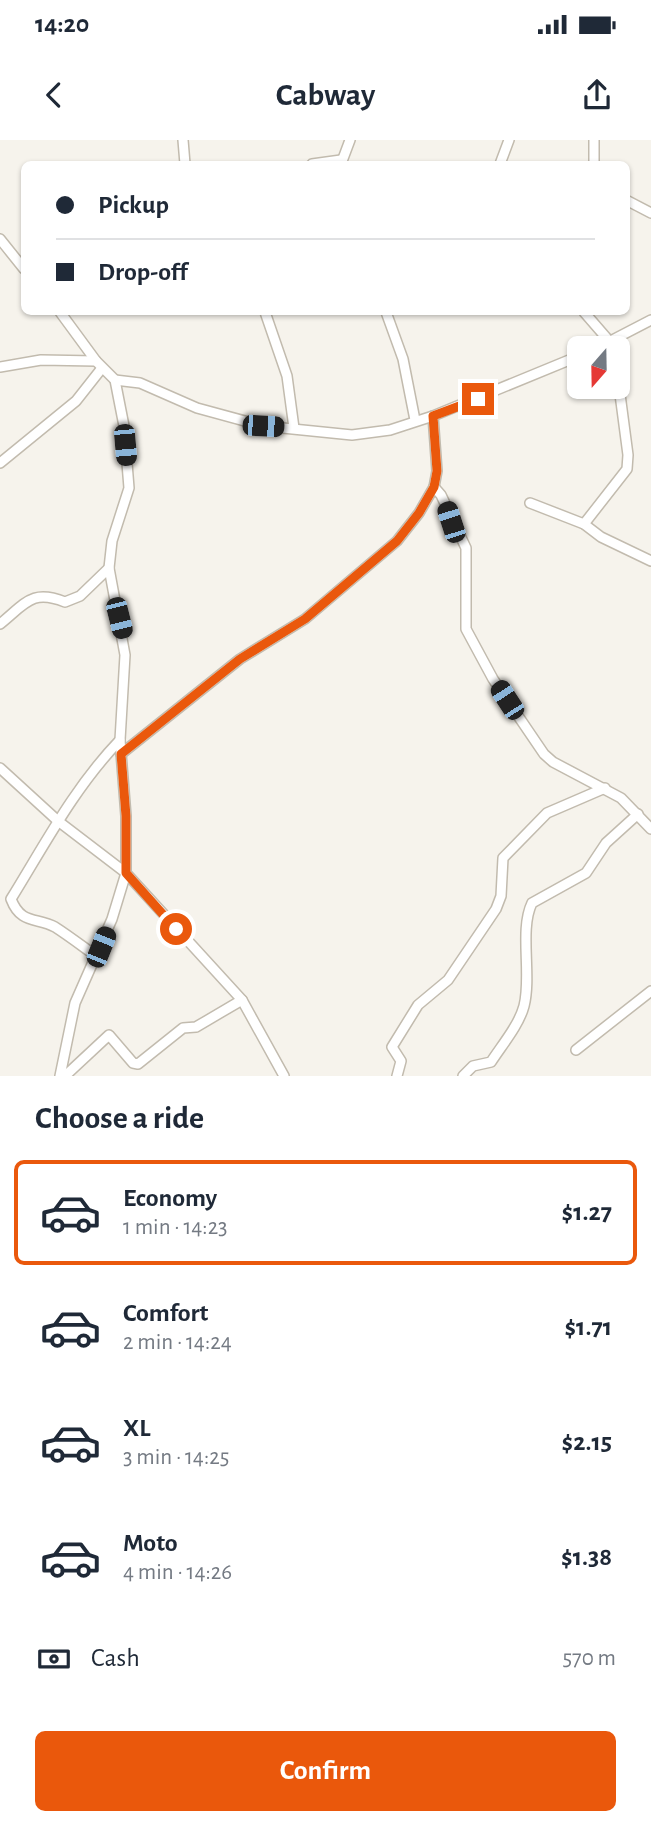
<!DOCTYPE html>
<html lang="en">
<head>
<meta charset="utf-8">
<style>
	:root { --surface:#fff; --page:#f2f2f3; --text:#1f2937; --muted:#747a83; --line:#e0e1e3; --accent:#ea580c }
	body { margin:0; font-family:"Alegreya Sans",sans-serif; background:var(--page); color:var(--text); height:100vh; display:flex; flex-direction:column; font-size:26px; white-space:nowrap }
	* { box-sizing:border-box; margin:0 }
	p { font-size:23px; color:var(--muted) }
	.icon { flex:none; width:38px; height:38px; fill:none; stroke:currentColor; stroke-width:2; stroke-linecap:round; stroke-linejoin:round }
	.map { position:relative; height:936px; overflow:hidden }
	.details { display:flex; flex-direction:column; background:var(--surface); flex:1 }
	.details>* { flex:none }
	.top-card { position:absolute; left:21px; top:21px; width:609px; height:154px; border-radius:10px; box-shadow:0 2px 5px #0004; display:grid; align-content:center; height:154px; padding:0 35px; background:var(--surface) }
	.needle { width:46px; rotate:200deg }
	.tools { position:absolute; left:567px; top:196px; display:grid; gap:14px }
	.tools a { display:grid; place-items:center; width:63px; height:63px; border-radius:10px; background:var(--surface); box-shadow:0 2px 5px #0004; font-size:35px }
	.end { position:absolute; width:32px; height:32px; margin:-16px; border:9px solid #ea580c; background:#fff; box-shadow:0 0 0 4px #fff }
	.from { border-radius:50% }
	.car { position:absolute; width:21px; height:42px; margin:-21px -10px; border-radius:9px; box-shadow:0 0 5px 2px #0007; background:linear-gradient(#222 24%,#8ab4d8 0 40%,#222 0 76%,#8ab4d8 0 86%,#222 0) }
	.top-card b { display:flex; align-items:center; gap:24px; height:66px; font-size:26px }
	.top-card b+b { border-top:2px solid var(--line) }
	.top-card i { width:18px; height:18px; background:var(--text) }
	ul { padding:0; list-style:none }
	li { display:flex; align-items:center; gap:21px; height:105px; margin:0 14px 10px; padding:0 21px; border:4px solid transparent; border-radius:10px }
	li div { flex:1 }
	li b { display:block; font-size:26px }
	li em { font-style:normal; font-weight:600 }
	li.active { border-color:var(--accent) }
	li>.icon { width:63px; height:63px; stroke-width:1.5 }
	h2 { padding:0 35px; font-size:32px; line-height:84px }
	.pay { display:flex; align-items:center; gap:18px; height:77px; padding:0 35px; font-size:26px }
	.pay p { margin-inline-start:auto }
	.action { display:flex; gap:14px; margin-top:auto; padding:14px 35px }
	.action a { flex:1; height:80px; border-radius:10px; background:var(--accent); color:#fff; font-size:28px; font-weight:600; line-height:80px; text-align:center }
	.status { display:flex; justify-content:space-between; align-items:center; height:49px; padding:0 35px; background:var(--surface); direction:ltr }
	.status svg { height:19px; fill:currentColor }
	header { display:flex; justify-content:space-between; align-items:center; height:91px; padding:0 35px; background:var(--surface); font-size:32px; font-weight:600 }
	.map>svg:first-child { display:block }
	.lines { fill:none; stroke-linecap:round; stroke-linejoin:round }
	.street-casing { stroke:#c2bbae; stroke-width:12 }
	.street { stroke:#fff; stroke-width:9 }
	.route { stroke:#ea580c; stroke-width:9 }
</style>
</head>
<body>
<div class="status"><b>14:20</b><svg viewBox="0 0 49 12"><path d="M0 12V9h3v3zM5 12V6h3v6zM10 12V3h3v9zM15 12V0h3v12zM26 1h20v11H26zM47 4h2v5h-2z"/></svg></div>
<header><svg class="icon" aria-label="back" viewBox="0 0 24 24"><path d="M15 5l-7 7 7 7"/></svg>Cabway<svg class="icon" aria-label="share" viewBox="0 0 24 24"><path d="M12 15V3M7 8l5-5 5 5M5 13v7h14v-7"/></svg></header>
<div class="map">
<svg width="651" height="936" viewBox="0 0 651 936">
	<rect width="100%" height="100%" fill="#f6f3ec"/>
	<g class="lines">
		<defs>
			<g id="street">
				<polyline points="183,0 185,24"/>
				<polyline points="312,24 341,20"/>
				<polyline points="341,24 350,0"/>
				<polyline points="500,24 509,0"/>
				<polyline points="594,24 594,0"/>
				<polyline points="626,60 651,73"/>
				<polyline points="0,99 24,129"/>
				<polyline points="60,172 96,221 115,240 124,286 129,348 112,401 109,428 125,515 120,600 126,676 126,733 112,779 75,863 60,936"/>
				<polyline points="265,172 287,236 294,288"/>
				<polyline points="386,172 403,219 415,280"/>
				<polyline points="584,172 610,202"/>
				<polyline points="597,208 651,180"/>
				<polyline points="0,227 41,220 96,221"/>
				<polyline points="115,240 140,243 197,268 263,286 352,295 390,290 433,276 579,216"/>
				<polyline points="0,323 76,261 102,228"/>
				<polyline points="434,347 441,355 466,408 466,489 493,539 544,614 553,622 621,658 651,689"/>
				<polyline points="530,363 584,384 601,397 651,421"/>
				<polyline points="584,384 627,329 628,315 618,239"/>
				<path d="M0,484C26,463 32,449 65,462L80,456L109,428"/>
				<polyline points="121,614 240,519 305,479 397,401 419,373 434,347 437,331 433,276"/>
				<polyline points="0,628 58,681 126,733 242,860 284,936"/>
				<path d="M96,816C82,806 69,796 55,787C37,777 21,785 11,759C45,704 74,648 120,600"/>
				<polyline points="576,910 651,851"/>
				<polyline points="65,936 109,895 133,923 138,924 183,888 196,887 242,860"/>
				<polyline points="397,936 401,921 392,907 418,865 448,840 496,769 501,756 503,718 547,673 605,648"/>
				<path d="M463,936L473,926L491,922C502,905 519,885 524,866C532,835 519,790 532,763L586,733L606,703L638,674"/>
			</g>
		</defs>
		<use href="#street" class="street-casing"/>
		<use href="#street" class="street"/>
	</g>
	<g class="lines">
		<polyline class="route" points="176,789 126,733 126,676 121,614 240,519 305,479 397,401 419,373 434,347 437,331 433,276 478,259"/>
	</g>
</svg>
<div class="tools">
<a><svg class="needle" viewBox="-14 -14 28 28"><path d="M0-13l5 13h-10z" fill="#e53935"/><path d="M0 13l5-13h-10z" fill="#747a83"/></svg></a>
</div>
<i class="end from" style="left:176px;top:789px"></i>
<i class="end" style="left:478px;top:259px"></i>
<i class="car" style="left:263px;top:286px;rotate:93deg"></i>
<i class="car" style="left:125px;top:305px;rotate:175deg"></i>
<i class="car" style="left:451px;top:382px;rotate:342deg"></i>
<i class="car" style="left:119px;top:478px;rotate:166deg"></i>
<i class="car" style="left:507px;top:560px;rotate:327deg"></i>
<i class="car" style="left:101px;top:807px;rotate:22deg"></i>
<div class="top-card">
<b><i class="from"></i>Pickup</b>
<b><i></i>Drop-off</b>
</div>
</div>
<section class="details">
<h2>Choose a ride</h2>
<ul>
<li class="active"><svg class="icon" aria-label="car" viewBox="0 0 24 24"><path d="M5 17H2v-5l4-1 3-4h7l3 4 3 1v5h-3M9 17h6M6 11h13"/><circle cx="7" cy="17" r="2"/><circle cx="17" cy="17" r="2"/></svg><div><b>Economy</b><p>1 min · 14:23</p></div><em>$1.27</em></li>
<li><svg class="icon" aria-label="car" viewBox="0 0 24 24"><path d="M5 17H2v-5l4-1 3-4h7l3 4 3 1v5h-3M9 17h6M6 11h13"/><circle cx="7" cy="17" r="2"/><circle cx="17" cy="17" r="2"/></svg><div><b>Comfort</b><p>2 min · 14:24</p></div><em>$1.71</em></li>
<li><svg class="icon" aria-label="car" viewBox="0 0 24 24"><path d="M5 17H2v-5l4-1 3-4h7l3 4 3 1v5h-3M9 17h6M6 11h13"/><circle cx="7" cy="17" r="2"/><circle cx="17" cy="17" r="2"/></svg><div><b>XL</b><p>3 min · 14:25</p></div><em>$2.15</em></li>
<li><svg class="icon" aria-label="car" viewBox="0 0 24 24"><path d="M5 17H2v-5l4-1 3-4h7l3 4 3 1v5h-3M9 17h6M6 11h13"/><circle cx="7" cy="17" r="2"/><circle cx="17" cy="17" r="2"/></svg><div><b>Moto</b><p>4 min · 14:26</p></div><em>$1.38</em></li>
</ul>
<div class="pay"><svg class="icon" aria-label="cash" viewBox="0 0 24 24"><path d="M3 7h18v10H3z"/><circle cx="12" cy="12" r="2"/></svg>Cash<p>570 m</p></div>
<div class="action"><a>Confirm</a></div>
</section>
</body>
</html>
